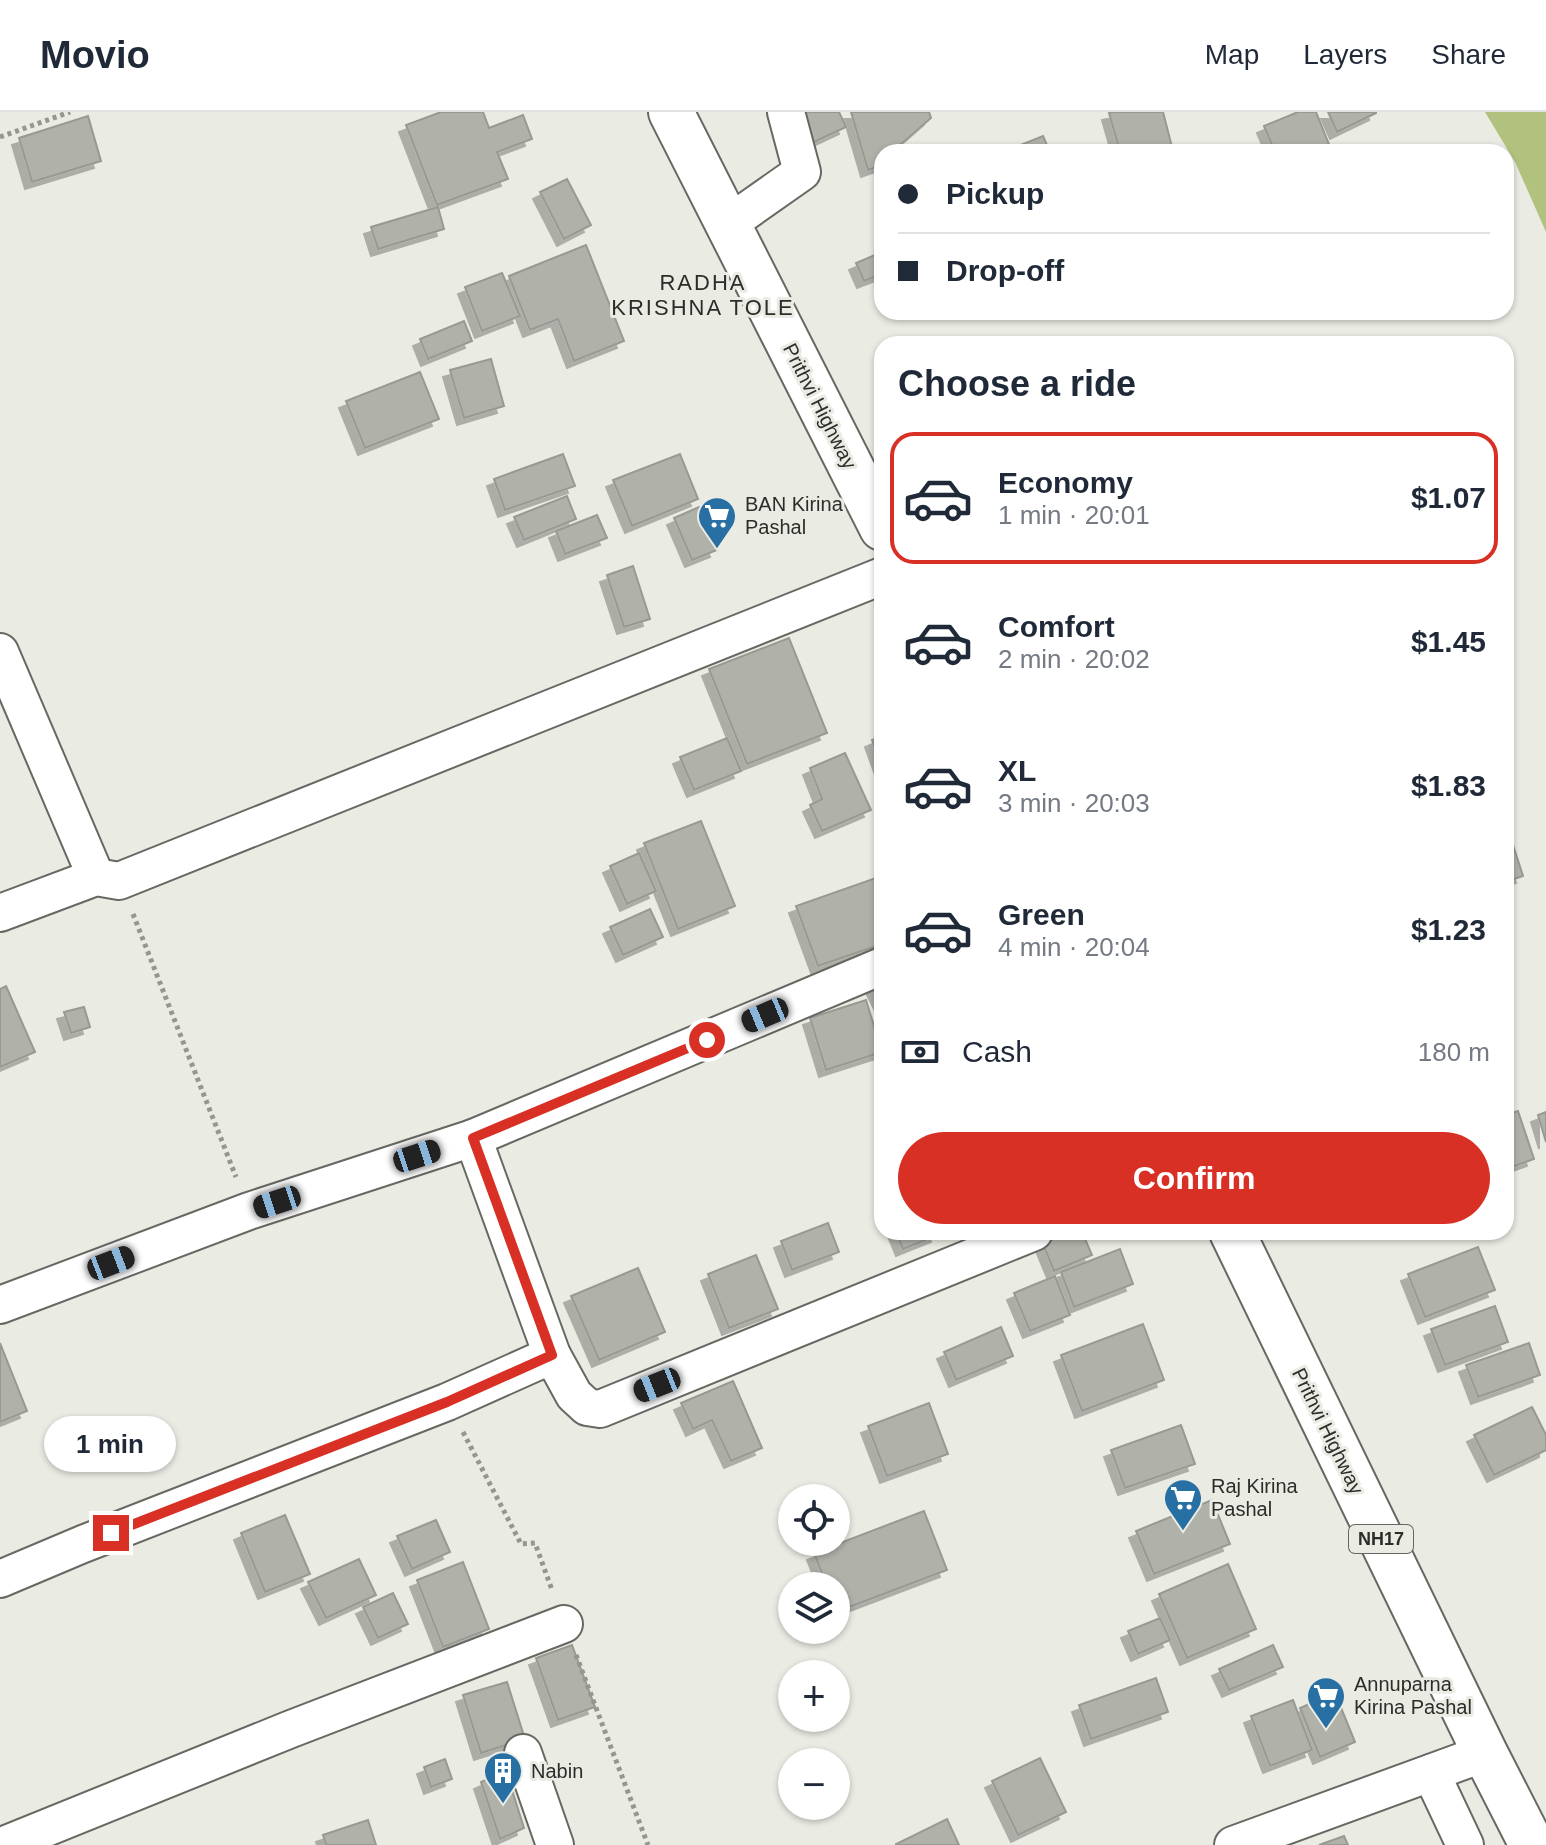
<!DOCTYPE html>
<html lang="en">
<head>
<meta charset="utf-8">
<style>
	:root { --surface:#fff; --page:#f2f2f3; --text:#1f2937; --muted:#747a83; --line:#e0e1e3; --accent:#d93025 }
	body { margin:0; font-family:Helvetica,sans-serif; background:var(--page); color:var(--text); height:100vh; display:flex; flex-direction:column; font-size:30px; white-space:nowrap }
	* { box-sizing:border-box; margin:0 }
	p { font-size:26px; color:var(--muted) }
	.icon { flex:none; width:44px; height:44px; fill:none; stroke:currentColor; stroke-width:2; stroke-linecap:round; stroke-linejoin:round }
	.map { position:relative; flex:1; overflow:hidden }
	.sheet { position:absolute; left:874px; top:224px; width:640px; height:904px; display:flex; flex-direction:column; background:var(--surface); border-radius:24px; box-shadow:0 2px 6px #0004 }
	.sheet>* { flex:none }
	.top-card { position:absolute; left:874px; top:32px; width:640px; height:176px; border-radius:24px; box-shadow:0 2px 6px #0004; display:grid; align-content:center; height:176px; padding:0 24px; background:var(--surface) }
	.controls { position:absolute; left:778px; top:1372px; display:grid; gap:16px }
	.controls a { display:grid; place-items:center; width:72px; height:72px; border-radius:50%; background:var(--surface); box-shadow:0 2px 6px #0004; font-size:40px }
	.end { position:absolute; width:36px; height:36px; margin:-18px; border:10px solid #d93025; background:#fff; box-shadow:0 0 0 4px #fff }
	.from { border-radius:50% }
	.bubble { position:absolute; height:56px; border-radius:28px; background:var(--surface); box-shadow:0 2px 6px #0004; font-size:26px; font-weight:700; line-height:56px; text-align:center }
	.car { position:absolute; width:24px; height:48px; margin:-24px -12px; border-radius:10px; box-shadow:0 0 6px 2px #0007; background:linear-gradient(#222 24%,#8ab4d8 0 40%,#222 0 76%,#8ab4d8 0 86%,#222 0) }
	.top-card b { display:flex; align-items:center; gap:28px; height:76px; font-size:30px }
	.top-card b+b { border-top:2px solid var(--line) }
	.top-card i { width:20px; height:20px; background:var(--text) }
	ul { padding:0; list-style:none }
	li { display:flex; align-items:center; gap:24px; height:132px; margin:0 16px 12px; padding:0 8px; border:4px solid transparent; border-radius:24px }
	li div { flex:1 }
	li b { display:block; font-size:30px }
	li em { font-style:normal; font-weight:700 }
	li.selected { border-color:var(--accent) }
	li>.icon { width:72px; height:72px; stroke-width:1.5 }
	h2 { padding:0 24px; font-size:36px; line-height:96px }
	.pay { display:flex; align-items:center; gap:20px; height:88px; padding:0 24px; font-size:30px }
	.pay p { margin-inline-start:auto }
	.button { display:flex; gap:16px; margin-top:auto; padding:16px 24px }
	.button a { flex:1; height:92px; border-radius:48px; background:var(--accent); color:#fff; font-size:32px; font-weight:700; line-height:92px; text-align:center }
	header { display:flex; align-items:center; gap:48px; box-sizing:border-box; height:112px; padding:0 40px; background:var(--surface); border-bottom:2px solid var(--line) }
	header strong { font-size:38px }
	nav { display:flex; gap:44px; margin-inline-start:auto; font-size:28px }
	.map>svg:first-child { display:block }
	.forest { fill:#b1c27e }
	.building { fill:#b0b2aa; stroke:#979992; stroke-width:2; filter:url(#shadow) }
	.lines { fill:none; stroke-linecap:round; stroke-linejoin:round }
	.minor-casing { stroke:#666861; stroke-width:40 }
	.highway-casing { stroke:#666861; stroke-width:48 }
	.path { stroke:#949690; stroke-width:5; stroke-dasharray:4 4; stroke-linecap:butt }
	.minor { stroke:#fff; stroke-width:36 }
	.highway { stroke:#fff; stroke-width:44 }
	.route { stroke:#d93025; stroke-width:10 }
	.labels { text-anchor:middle; stroke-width:6; stroke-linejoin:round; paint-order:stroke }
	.shield { fill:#eaece4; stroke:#656662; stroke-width:2 }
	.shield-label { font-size:18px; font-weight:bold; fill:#2c2d2a }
	.street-label { font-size:20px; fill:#2c2d2a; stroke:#eaece4 }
	.poi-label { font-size:20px; fill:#2c2d2a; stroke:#eaece4; text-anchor:start }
	.neighbourhood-label { font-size:22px; letter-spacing:2px; fill:#2c2d2a; stroke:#eaece4 }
</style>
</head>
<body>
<header>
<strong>Movio</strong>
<nav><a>Map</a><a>Layers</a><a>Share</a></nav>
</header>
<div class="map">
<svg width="1546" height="1733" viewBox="0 0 1546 1733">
	<defs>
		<filter id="shadow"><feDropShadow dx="-7" dy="7" stdDeviation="0" flood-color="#0004"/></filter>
	</defs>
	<rect width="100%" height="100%" fill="#eaece4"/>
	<polygon class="forest" points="1485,0 1546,0 1546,120 1515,50"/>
	<g class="building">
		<polygon points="441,0 483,0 489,16 523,3 532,27 497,40 508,67 437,93 406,13"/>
		<polygon points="796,0 839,0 846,15 812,31"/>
		<polygon points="851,0 929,0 931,6 892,40 882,40 882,53 868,58"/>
		<polygon points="1114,0 1163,0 1172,35 1152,40 1120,40 1109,1"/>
		<polygon points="1298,0 1316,0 1330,35 1317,40 1275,40 1264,14"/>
		<polygon points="1328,0 1376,0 1376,1 1337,20"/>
		<polygon points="88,4 101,49 32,70 19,26"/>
		<polygon points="1043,24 1050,40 1003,40"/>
		<polygon points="567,67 591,113 564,127 540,80"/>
		<polygon points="438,95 444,117 378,137 371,115"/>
		<polygon points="586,133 624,229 574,249 558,207 530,218 509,164"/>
		<polygon points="882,140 882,162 864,169 856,151"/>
		<polygon points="502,161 520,204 482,219 465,175"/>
		<polygon points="464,209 472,229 428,247 420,227"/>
		<polygon points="491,247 504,294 464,306 450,258"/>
		<polygon points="420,260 439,307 365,336 346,289"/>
		<polygon points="563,342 575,374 505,398 494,367"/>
		<polygon points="680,342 698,387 632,414 613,368"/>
		<polygon points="567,384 576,407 524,428 514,405"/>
		<polygon points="699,395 717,438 692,448 674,406"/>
		<polygon points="597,403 607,426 565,442 556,419"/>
		<polygon points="633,454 650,507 624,515 607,463"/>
		<polygon points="789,526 827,621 747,652 709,557"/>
		<polygon points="882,624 882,656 872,628"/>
		<polygon points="727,626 741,659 694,678 680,645"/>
		<polygon points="845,641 871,698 822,719 810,693 822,687 810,656"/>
		<polygon points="701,709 735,794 678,817 644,731"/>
		<polygon points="1513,733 1523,764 1506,770 1506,736"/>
		<polygon points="639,741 656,779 627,792 610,754"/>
		<polygon points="876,766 882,783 882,832 818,854 796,794"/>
		<polygon points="650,797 663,825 623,843 610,815"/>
		<polygon points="882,868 882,892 872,872"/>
		<polygon points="6,874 35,940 0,955 0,877"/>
		<polygon points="866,888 882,940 826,958 810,906"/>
		<polygon points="84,895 90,915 71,921 64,900"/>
		<polygon points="1518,999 1534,1047 1506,1057 1506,1003"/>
		<polygon points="1546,1000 1546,1030 1538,1003"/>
		<polygon points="828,1111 839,1140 792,1158 781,1129"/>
		<polygon points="896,1120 937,1120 938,1123 903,1137"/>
		<polygon points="1052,1120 1082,1120 1092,1143 1054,1159 1040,1125"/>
		<polygon points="1478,1135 1495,1178 1425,1205 1408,1162"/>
		<polygon points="1120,1137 1133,1172 1074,1195 1061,1160"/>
		<polygon points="756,1143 778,1197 729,1216 708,1162"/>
		<polygon points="638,1156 665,1220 599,1248 571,1184"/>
		<polygon points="1055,1164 1070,1203 1030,1219 1014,1181"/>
		<polygon points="1495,1194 1508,1230 1445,1253 1431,1217"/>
		<polygon points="1143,1212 1164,1268 1082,1299 1061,1243"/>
		<polygon points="1001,1215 1013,1244 956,1268 944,1240"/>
		<polygon points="0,1231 27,1299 0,1310"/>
		<polygon points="1529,1231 1540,1263 1478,1285 1466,1253"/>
		<polygon points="733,1269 762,1336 731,1349 712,1308 693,1317 681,1291"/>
		<polygon points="929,1291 948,1342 887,1364 868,1314"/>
		<polygon points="1532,1295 1546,1323 1546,1338 1494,1363 1474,1323"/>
		<polygon points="1181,1313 1195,1352 1125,1376 1111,1338"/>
		<polygon points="1212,1388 1230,1432 1154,1462 1136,1419"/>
		<polygon points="924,1399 947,1458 836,1500 836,1474 827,1474 814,1441"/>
		<polygon points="285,1403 310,1462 265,1480 241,1421"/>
		<polygon points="436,1408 450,1440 412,1457 397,1424"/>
		<polygon points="359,1447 376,1483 326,1506 308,1470"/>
		<polygon points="463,1450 489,1517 443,1535 417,1468"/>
		<polygon points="1228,1452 1256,1517 1187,1546 1159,1482"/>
		<polygon points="393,1481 408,1512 378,1526 363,1495"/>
		<polygon points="1160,1506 1170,1528 1138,1542 1128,1519"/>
		<polygon points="572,1533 595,1595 558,1608 536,1546"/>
		<polygon points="1273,1533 1283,1555 1229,1578 1219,1557"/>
		<polygon points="1156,1566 1168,1600 1091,1627 1079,1593"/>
		<polygon points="507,1570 525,1627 481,1641 463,1583"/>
		<polygon points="1335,1581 1355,1630 1320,1645 1300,1596"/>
		<polygon points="1293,1588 1312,1638 1270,1654 1251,1604"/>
		<polygon points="1040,1646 1066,1700 1018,1723 992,1669"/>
		<polygon points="445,1647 452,1667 431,1675 424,1655"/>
		<polygon points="506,1659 524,1716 500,1727 481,1670"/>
		<polygon points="947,1707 959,1733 896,1733 896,1732"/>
		<polygon points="368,1708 376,1733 326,1733 323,1723"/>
		<polygon points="1344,1724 1348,1733 1319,1733"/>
	</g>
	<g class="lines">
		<defs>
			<g id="minor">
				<polyline points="728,112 802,60 786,0"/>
				<polyline points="0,540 96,765"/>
				<polyline points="0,801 96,765 119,769 882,464"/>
				<polyline points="473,1026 882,854"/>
				<polyline points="0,1193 249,1099 473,1026 552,1243 447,1290 83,1432 0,1467"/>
				<polyline points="552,1243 574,1283 587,1295 600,1297 1034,1120"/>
				<polyline points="523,1641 555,1733"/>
				<polyline points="1431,1661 1465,1733"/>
				<polyline points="4,1733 291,1617 564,1512"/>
				<polyline points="1233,1733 1485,1641"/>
			</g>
			<g id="highway">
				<polyline points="671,0 882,416"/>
				<polyline points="1232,1120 1485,1641 1532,1733"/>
			</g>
		</defs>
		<use href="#minor" class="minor-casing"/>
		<use href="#highway" class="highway-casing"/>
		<g class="path">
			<polyline points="0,25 70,0"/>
			<polyline points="133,802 236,1065"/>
			<polyline points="463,1320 521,1432 535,1431 552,1478"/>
			<polyline points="576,1543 648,1733"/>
		</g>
		<use href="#minor" class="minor"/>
		<use href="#highway" class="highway"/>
	</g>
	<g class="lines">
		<polyline class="route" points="111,1421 447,1290 552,1243 473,1026 707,928"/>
	</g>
	<defs>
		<symbol id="supermarket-pin" viewBox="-11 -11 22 30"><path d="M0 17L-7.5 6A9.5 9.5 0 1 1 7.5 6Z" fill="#286fa3" stroke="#eaece4"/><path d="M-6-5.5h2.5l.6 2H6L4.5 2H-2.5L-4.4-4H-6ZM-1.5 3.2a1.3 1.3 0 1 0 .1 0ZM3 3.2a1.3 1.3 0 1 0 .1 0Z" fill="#fff"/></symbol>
		<symbol id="building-pin" viewBox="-11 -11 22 30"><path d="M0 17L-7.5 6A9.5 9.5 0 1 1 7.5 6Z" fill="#286fa3" stroke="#eaece4"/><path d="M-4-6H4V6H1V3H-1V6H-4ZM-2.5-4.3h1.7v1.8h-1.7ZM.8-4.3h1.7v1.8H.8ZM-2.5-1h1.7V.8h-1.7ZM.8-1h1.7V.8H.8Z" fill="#fff"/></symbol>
	</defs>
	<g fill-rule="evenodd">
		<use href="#supermarket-pin" x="695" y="382" width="44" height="60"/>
		<use href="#supermarket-pin" x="1161" y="1364" width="44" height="60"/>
		<use href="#supermarket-pin" x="1304" y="1562" width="44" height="60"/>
		<use href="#building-pin" x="481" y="1637" width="44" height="60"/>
	</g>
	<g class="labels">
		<rect class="shield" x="1349" y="1413" width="64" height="28" rx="6"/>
		<g class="shield-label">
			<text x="1381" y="1433">NH17</text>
		</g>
		<g class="street-label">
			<text transform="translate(820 294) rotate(63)" y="7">Prithvi Highway</text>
			<text transform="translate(1328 1319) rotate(64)" y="7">Prithvi Highway</text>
		</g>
		<g class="poi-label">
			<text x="745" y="399">BAN Kirina<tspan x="745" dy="23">Pashal</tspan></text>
			<text x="1211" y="1381">Raj Kirina<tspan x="1211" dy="23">Pashal</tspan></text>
			<text x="1354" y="1579">Annuparna<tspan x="1354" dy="23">Kirina Pashal</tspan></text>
			<text x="531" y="1666">Nabin</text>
		</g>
		<g class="neighbourhood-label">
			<text x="703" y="178">RADHA<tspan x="703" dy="25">KRISHNA TOLE</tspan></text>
		</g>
	</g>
</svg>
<div class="controls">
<a><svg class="icon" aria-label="locate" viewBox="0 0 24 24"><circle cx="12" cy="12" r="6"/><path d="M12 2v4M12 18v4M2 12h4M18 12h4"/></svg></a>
<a><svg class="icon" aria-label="layers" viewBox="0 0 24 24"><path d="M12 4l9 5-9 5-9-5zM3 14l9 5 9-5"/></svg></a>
<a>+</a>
<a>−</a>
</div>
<i class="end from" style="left:707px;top:928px"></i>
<i class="end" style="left:111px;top:1421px"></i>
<div class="bubble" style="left:44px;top:1304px;width:132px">1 min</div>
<i class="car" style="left:765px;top:903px;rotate:247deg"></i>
<i class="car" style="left:417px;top:1044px;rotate:72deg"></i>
<i class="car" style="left:277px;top:1090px;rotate:252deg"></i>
<i class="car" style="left:111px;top:1151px;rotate:69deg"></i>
<i class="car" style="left:657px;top:1273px;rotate:248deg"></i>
<div class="top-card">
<b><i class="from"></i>Pickup</b>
<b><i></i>Drop-off</b>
</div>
<section class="sheet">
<h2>Choose a ride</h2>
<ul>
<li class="selected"><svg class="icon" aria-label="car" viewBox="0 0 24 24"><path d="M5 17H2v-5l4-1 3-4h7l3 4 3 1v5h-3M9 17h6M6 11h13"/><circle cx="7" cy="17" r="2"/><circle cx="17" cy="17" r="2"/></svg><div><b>Economy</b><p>1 min · 20:01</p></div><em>$1.07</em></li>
<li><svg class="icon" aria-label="car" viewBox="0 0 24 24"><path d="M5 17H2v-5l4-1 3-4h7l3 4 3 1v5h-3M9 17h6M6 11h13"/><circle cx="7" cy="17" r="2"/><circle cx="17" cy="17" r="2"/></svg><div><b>Comfort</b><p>2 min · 20:02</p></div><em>$1.45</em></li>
<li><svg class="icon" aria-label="car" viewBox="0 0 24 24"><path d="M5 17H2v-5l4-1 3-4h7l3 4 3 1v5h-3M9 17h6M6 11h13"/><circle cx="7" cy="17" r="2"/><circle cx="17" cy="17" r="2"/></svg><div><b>XL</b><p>3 min · 20:03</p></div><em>$1.83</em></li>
<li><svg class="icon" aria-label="car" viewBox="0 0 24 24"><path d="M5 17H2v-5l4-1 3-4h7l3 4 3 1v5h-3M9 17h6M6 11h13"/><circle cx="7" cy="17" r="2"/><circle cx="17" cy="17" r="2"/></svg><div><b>Green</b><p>4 min · 20:04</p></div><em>$1.23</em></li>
</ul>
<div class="pay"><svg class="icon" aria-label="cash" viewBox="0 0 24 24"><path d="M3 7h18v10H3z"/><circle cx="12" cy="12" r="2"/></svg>Cash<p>180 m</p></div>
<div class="button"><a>Confirm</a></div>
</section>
</div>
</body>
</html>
